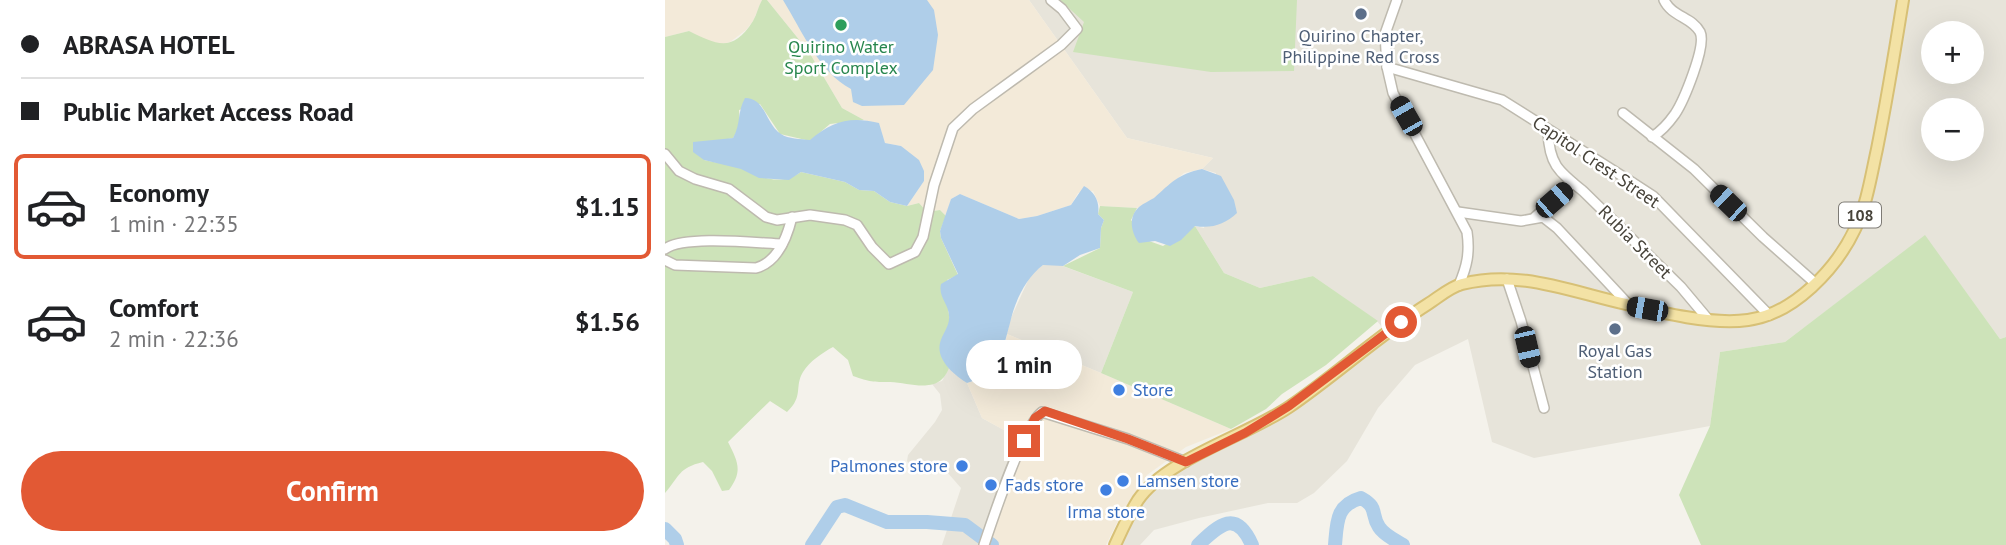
<!DOCTYPE html>
<html lang="en">
<head>
<meta charset="utf-8">
<style>
	:root { --surface:#fff; --page:#f2f2f2; --text:#202124; --muted:#757577; --line:#e0e0e0; --accent:#e25934 }
	body { margin:0; font-family:"PT Sans",sans-serif; background:var(--page); color:var(--text); height:100vh; display:flex; flex-direction:column; font-size:26px; white-space:nowrap }
	* { box-sizing:border-box; margin:0 }
	p { font-size:23px; color:var(--muted) }
	.icon { flex:none; width:38px; height:38px; fill:none; stroke:currentColor; stroke-width:2; stroke-linecap:round; stroke-linejoin:round }
	.map { position:relative; flex:1; overflow:hidden }
	.details { display:flex; flex-direction:column; background:var(--surface); width:665px }
	.details>* { flex:none }
	.guide { display:grid; align-content:center; height:154px; padding:0 21px; background:var(--surface) }
	.controls { position:absolute; left:1256px; top:21px; display:grid; gap:14px }
	.controls a { display:grid; place-items:center; width:63px; height:63px; border-radius:50%; background:var(--surface); box-shadow:0 7px 28px #0002; font-size:35px }
	.end { position:absolute; width:32px; height:32px; margin:-16px; border:9px solid #e25934; background:#fff; box-shadow:0 0 0 4px #fff }
	.from { border-radius:50% }
	.bubble { position:absolute; height:49px; border-radius:24px; background:var(--surface); box-shadow:0 7px 28px #0002; font-size:23px; font-weight:700; line-height:49px; text-align:center }
	.car { position:absolute; width:21px; height:42px; margin:-21px -10px; border-radius:9px; box-shadow:0 0 5px 2px #0007; background:linear-gradient(#222 24%,#8ab4d8 0 40%,#222 0 76%,#8ab4d8 0 86%,#222 0) }
	.guide b { display:flex; align-items:center; gap:24px; height:66px; font-size:26px }
	.guide b+b { border-top:2px solid var(--line) }
	.guide i { width:18px; height:18px; background:var(--text) }
	ul { padding:0; list-style:none }
	li { display:flex; align-items:center; gap:21px; height:105px; margin:0 14px 10px; padding:0 7px; border:4px solid transparent; border-radius:10px }
	li div { flex:1 }
	li b { display:block; font-size:26px }
	li em { font-style:normal; font-weight:700 }
	li.selected { border-color:var(--accent) }
	li>.icon { width:63px; height:63px; stroke-width:1.5 }
	.primary-button { display:flex; gap:14px; margin-top:auto; padding:14px 21px }
	.primary-button a { flex:1; height:80px; border-radius:42px; background:var(--accent); color:#fff; font-size:28px; font-weight:700; line-height:80px; text-align:center }
	main { display:flex; flex:1; min-height:0 }
	.map>svg:first-child { display:block }
	.residential { fill:#e7e4da; fill-rule:evenodd }
	.commercial { fill:#f3ead9 }
	.green { fill:#cde3b9 }
	.water { fill:#afcee9 }
	.lines { fill:none; stroke-linecap:round; stroke-linejoin:round }
	.river { stroke:#afcee9; stroke-width:14 }
	.minor-casing { stroke:#bebaaf; stroke-width:12 }
	.major-casing { stroke:#d7c076; stroke-width:14 }
	.minor { stroke:#fff; stroke-width:9 }
	.major { stroke:#f3e2a5; stroke-width:10 }
	.route { stroke:#e25934; stroke-width:9 }
	.service-dot { fill:#5c6f8a; stroke:#fff; stroke-width:2.5 }
	.leisure-dot { fill:#2e9e5b; stroke:#fff; stroke-width:2.5 }
	.shop-dot { fill:#3f7fe0; stroke:#fff; stroke-width:2.5 }
	.labels { text-anchor:middle; stroke-width:5; stroke-linejoin:round; paint-order:stroke }
	.shield { fill:#fff; stroke:#7e7b75; stroke-width:2 }
	.shield-label { font-size:16px; font-weight:bold; fill:#47433a }
	.service-label { font-size:18px; fill:#4e5e75; stroke:#fff }
	.leisure-label { font-size:18px; fill:#27864d; stroke:#fff }
	.street-label { font-size:18px; fill:#47433a; stroke:#fff }
	.shop-label { font-size:18px; fill:#366cbe; stroke:#fff; text-anchor:start }
</style>
</head>
<body>
<main>
<section class="details">
<div class="guide">
<b><i class="from"></i>ABRASA HOTEL</b>
<b><i></i>Public Market Access Road</b>
</div>
<ul>
<li class="selected"><svg class="icon" aria-label="car" viewBox="0 0 24 24"><path d="M5 17H2v-5l4-1 3-4h7l3 4 3 1v5h-3M9 17h6M6 11h13"/><circle cx="7" cy="17" r="2"/><circle cx="17" cy="17" r="2"/></svg><div><b>Economy</b><p>1 min · 22:35</p></div><em>$1.15</em></li>
<li><svg class="icon" aria-label="car" viewBox="0 0 24 24"><path d="M5 17H2v-5l4-1 3-4h7l3 4 3 1v5h-3M9 17h6M6 11h13"/><circle cx="7" cy="17" r="2"/><circle cx="17" cy="17" r="2"/></svg><div><b>Comfort</b><p>2 min · 22:36</p></div><em>$1.56</em></li>
</ul>
<div class="primary-button"><a>Confirm</a></div>
</section>
<div class="map">
<svg width="1341" height="545" viewBox="0 0 1341 545">
	<rect width="100%" height="100%" fill="#f4f2eb"/>
	<g class="residential">
		<path d="M364,0H1341V337L1335,339L1260,236L1120,342L1055,352L1045,426L869,458L827,442L803,339L750,365L713,408L682,461L649,493L632,503H603L534,518L489,530L475,545H450L485,486L624,406L721,332L712,321L648,276L595,288L559,273L530,226L539,228L551,173L537,169L548,158L462,138ZM1269,33H1307V72H1269ZM1269,110H1307V149H1269Z"/>
		<polygon points="392,264 468,292 436,373 342,334 345,320 366,274 378,265"/>
		<polygon points="284,368 302,383 317,418 359,441 324,532 330,545 277,545 296,488 282,472 250,472 242,461 243,455 270,422 277,410 275,394 267,384 277,381"/>
	</g>
	<g class="commercial">
		<polygon points="0,0 97,0 88,21 81,30 65,42 55,45 36,39 24,31 0,37"/>
		<polygon points="102,0 364,0 462,138 548,158 537,169 519,173 487,200 472,208 435,206 428,191 413,193 406,205 372,216 354,219 295,194 286,199 281,216 275,210 262,212 254,203 242,206 259,181 236,146 220,143 214,124 199,120 177,108 144,52"/>
		<polygon points="342,334 436,373 566,429 521,447 482,475 456,515 441,545 330,545 324,532 359,441 317,418 302,383 312,380 329,366 340,346"/>
	</g>
	<g class="green">
		<path d="M97,0H102L144,52L177,108L199,120L165,124L145,141L115,134L95,104L74,110L75,126L68,138L58,140L39,160C51,163 66,164 78,169C99,178 114,186 136,172L180,182L194,190L209,191L225,202L242,206L254,203L262,212L275,210L281,216L275,231L276,238L293,275L282,280C282,292 282,303 284,315C287,339 263,337 284,368C274,395 247,383 225,382C208,382 205,382 188,376L183,360L168,347C157,353 145,361 138,372C129,387 139,396 122,412L105,401L63,442C73,462 78,471 64,490L57,491L47,471L38,462C13,468 15,476 0,493V37L24,31C51,44 67,54 88,21C92,14 93,7 97,0Z"/>
		<polygon points="395,0 632,0 629,71 546,72 408,52 419,22"/>
		<polygon points="435,206 472,208 466,220 484,241 498,246 530,226 559,273 595,288 648,276 713,321 661,365 617,394 601,409 566,429 436,373 468,292 398,266 435,248 436,228 439,220 433,214"/>
		<polygon points="1260,235 1335,339 1341,337 1341,545 1036,545 1014,495 1045,426 1055,352 1120,342"/>
	</g>
	<g class="water">
		<path d="M118,0H262L269,10L273,35L268,70L239,105L197,106L188,102L186,89C154,72 137,31 118,0Z"/>
		<path d="M80,98C101,98 100,124 116,134C123,139 136,139 145,140C167,121 185,116 214,123L220,143L236,146L254,160L259,171V181L242,206L225,202L209,191L194,190L180,182L136,172L124,180L94,178L76,169L39,160L28,152V142L68,138C76,124 72,112 80,98Z"/>
		<path d="M537,169L556,176L569,200L572,213C560,224 547,229 530,226L516,240L505,246L490,241L474,243C466,232 463,217 474,207C479,203 484,201 489,198C506,183 513,174 537,169Z"/>
		<path d="M419,186C430,192 435,202 433,214L439,220L436,228L435,248L415,255L398,266L378,265C360,279 350,301 345,323C337,351 336,373 302,383C289,375 271,360 275,343C277,334 285,326 284,316C284,304 273,297 276,284L293,274L276,238L275,231L286,199L295,194L354,219L372,216L406,205Z"/>
	</g>
	<g class="lines">
		<g class="river">
			<polyline points="0,529 10,539 12,545"/>
			<polyline points="147,545 172,507 180,505 222,522 262,522 300,525 327,545"/>
			<path d="M533,545C555,524 571,509 587,545"/>
			<path d="M670,545C672,522 671,505 696,498C714,508 705,513 714,527C719,535 730,540 738,545"/>
		</g>
		<defs>
			<g id="minor">
				<path d="M732,0L720,34L722,67L728,93L802,232C805,253 802,266 794,285"/>
				<polyline points="722,67 837,100 965,181 988,196 1104,315"/>
				<polyline points="958,113 1029,169 1098,237 1150,283"/>
				<path d="M883,131C884,164 893,171 918,191L1016,287L1042,318"/>
				<path d="M987,137C997,131 1003,124 1010,114C1018,102 1042,46 1035,32C1027,17 1007,17 999,0"/>
				<polyline points="0,154 14,171 30,179 64,189 101,217 112,220 145,215 180,220 192,225 207,247 224,264 250,252 258,237 269,185 288,128 308,109 396,45 412,29 397,9 386,0"/>
				<polyline points="793,212 856,221 878,217 892,228 964,305"/>
				<polyline points="870,217 908,183"/>
				<path d="M0,249C19,235 92,243 117,244"/>
				<path d="M0,260L10,265L91,268C113,262 122,238 127,217"/>
				<polyline points="842,279 856,321 879,408"/>
				<path d="M319,545C328,518 358,426 377,412L463,439L521,462"/>
			</g>
			<path id="major" d="M450,545C457,530 464,514 473,500C501,459 581,436 624,407C672,374 714,335 763,304C774,297 785,287 797,284C854,269 906,292 961,304C997,313 1047,325 1083,320C1129,314 1171,269 1190,229C1202,204 1206,176 1212,149C1222,99 1230,50 1238,0"/>
		</defs>
		<use href="#minor" class="minor-casing"/>
		<use href="#major" class="major-casing"/>
		<use href="#minor" class="minor"/>
		<use href="#major" class="major"/>
	</g>
	<g class="lines">
		<polyline class="route" points="359,441 370,418 380,411 463,439 521,462 580,433 624,406 736,322"/>
	</g>
	<g class="service-dot">
		<circle cx="696" cy="14" r="7"/>
		<circle cx="950" cy="329" r="7"/>
	</g>
	<circle class="leisure-dot" cx="176" cy="25" r="7"/>
	<g class="shop-dot">
		<circle cx="454" cy="390" r="7"/>
		<circle cx="297" cy="466" r="7"/>
		<circle cx="458" cy="481" r="7"/>
		<circle cx="326" cy="485" r="7"/>
		<circle cx="441" cy="490" r="7"/>
	</g>
	<g class="labels">
		<rect class="shield" x="1174" y="202.5" width="42" height="25" rx="5"/>
		<g class="shield-label">
			<text x="1195" y="221">108</text>
		</g>
		<g class="service-label">
			<text x="696" y="42">Quirino Chapter,<tspan x="696" dy="21">Philippine Red Cross</tspan></text>
			<text x="950" y="357">Royal Gas<tspan x="950" dy="21">Station</tspan></text>
		</g>
		<g class="leisure-label">
			<text x="176" y="53">Quirino Water<tspan x="176" dy="21">Sport Complex</tspan></text>
		</g>
		<g class="street-label">
			<text transform="translate(931 162) rotate(34)" y="6">Capitol Crest Street</text>
			<text transform="translate(970 242) rotate(45)" y="6">Rubia Street</text>
		</g>
		<g class="shop-label">
			<text x="468" y="396">Store</text>
			<text x="283" y="472" text-anchor="end">Palmones store</text>
			<text x="472" y="487">Lamsen store</text>
			<text x="340" y="491">Fads store</text>
			<text x="441" y="518" text-anchor="middle">Irma store</text>
		</g>
	</g>
</svg>
<div class="controls">
<a>+</a>
<a>−</a>
</div>
<i class="end from" style="left:736px;top:322px"></i>
<i class="end" style="left:359px;top:441px"></i>
<div class="bubble" style="left:301px;top:340px;width:116px">1 min</div>
<i class="car" style="left:741px;top:116px;rotate:330deg"></i>
<i class="car" style="left:889px;top:200px;rotate:49deg"></i>
<i class="car" style="left:1063px;top:203px;rotate:314deg"></i>
<i class="car" style="left:982px;top:309px;rotate:280deg"></i>
<i class="car" style="left:862px;top:347px;rotate:167deg"></i>
</div>
</main>
</body>
</html>
